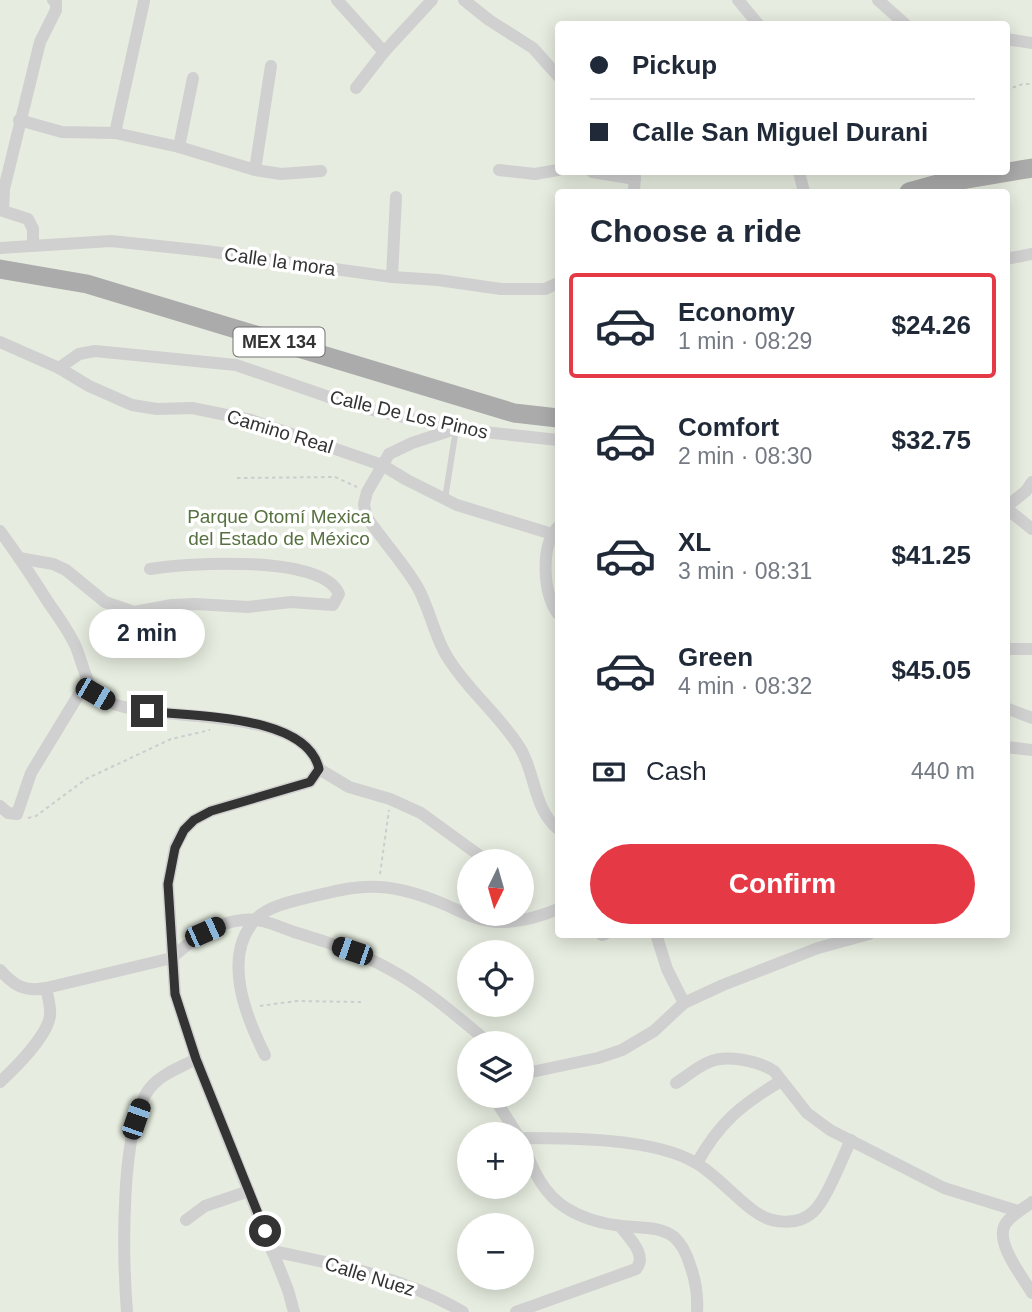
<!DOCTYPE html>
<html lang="en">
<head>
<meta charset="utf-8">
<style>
	:root { --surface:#fff; --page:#f2f2f3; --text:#1f2937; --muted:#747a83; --line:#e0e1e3; --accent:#e63946 }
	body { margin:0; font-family:Arial,sans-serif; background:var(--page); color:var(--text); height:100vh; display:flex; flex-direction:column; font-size:26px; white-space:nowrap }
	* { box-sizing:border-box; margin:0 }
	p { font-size:23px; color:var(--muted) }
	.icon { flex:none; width:38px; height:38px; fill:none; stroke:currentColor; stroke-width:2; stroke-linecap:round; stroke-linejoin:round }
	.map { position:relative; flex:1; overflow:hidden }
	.sheet { position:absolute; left:555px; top:189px; width:455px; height:749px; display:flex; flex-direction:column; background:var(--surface); border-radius:7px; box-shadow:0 4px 18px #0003 }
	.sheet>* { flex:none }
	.hud { position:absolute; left:555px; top:21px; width:455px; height:154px; border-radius:7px; box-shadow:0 4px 18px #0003; display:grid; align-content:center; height:154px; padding:0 35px; background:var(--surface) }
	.needle { width:46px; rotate:185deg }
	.buttons { position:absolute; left:457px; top:849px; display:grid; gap:14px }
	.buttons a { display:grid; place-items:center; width:77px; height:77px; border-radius:50%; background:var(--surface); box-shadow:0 4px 18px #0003; font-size:35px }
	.end { position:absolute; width:32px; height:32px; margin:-16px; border:9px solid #333; background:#fff; box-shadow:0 0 0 4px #fff }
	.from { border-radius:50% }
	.bubble { position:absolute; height:49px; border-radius:24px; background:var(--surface); box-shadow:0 4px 18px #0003; font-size:23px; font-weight:600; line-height:49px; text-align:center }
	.car { position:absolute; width:21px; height:42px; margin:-21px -10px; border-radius:9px; box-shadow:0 0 5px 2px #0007; background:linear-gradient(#222 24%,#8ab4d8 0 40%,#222 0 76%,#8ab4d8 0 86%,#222 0) }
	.hud b { display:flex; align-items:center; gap:24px; height:66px; font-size:26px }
	.hud b+b { border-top:2px solid var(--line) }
	.hud i { width:18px; height:18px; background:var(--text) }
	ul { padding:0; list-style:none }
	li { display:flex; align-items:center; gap:21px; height:105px; margin:0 14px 10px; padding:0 21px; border:4px solid transparent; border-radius:7px }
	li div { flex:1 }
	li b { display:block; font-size:26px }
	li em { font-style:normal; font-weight:600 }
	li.active { border-color:var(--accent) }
	li>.icon { width:63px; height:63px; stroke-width:1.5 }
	h2 { padding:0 35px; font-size:32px; line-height:84px }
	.pay { display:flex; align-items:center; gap:18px; height:77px; padding:0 35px; font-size:26px }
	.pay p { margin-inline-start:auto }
	.button { display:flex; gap:14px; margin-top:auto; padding:14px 35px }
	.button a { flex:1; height:80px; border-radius:42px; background:var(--accent); color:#fff; font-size:28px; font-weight:600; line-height:80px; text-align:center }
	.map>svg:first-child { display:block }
	.park { fill:#e6ecdf; fill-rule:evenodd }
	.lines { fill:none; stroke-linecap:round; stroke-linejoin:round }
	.path { stroke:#cdcdcd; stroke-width:2; stroke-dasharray:3.5 3.5; stroke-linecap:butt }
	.service { stroke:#d0d0d0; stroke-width:6 }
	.minor { stroke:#d0d0d0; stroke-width:12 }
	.primary { stroke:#ababab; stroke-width:19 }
	.route { stroke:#333; stroke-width:9 }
	.labels { text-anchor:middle; stroke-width:7; stroke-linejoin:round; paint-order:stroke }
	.shield { fill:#fff; stroke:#707070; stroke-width:2 }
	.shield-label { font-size:18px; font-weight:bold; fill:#333 }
	.street-label { font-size:19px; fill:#333; stroke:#fff }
	.park-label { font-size:19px; fill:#56703f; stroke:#fff }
</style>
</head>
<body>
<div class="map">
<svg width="1032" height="1312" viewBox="0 0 1032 1312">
	<rect width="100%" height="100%" fill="#fff"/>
	<path class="park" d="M0,0H1032V1312H0ZM558,24H1006V172H558ZM558,192H1006V934H558ZM469,861H522V914H469ZM469,952H522V1004H469ZM469,1043H522V1096H469ZM469,1134H522V1186H469ZM469,1225H522V1278H469Z"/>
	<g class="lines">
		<g class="path">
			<polyline points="1006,90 1023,84 1032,84"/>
			<polyline points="237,478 335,477 357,487"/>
			<polyline points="28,818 36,816 86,779 171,739 210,730"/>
			<polyline points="380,874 389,810"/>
			<polyline points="260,1006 296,1001 361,1002"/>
		</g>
		<polyline class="service" points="445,499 456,429"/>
		<g class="minor">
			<polyline points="337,0 384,52"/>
			<polyline points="464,0 489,20 533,48 558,76"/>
			<polyline points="738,0 758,24"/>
			<polyline points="878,0 905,24"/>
			<polyline points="1006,39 1032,43"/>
			<polyline points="356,88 384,52 432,0"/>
			<polyline points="19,120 62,132 115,133 179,147 255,170 281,174 321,171"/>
			<polyline points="115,133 144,1"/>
			<polyline points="179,147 193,78"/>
			<polyline points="255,170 271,66"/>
			<polyline points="499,170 535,174 558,170"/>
			<polyline points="592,172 635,179"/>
			<polyline points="799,172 804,192"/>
			<polyline points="634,192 635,172"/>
			<polyline points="33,246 33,229 28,219 3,211 4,189 40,42 56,10 56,2 53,0"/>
			<polyline points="0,248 111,241 206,251 392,277 438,280 501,289 545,289 558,283"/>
			<polyline points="1006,259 1032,254"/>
			<polyline points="392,277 396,197"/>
			<polyline points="0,342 59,368 89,386 132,405 157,409 192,408 251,420 382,465 407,480 457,505 552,534 558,538"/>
			<polyline points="59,368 79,354 95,351 236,365 355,406 456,429 558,440"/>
			<path d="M455,429L412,443L389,454L367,492L364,504L366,516C382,540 402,561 417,586C431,611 435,641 452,664C472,694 501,717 520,748C536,774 533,808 558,829"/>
			<polyline points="1006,507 1026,491 1032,482"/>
			<polyline points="1006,508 1032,529"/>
			<path d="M558,527C540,546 543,593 558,614"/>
			<path d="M0,531C17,554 33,578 48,602C58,616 69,631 76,647C85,669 86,693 111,703C161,723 305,705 319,769"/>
			<path d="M19,558L53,564L66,570L105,602L134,612L172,605L195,604L248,607L291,602L333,605L339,594C322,554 187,563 150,569"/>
			<polyline points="1006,649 1032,649"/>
			<polyline points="1006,708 1032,718"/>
			<polyline points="1006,747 1032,750"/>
			<polyline points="319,769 349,787 390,799 421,813 487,861"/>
			<polyline points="0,806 8,813 17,814 31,773 87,681"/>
			<polyline points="656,934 667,969 684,1003"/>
			<polyline points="602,935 605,934"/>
			<path d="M0,970C14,986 25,992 46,988L172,958C192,939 214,923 242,920C260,917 277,926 294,932C327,942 359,952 389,969C425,988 458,1017 489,1043"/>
			<path d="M265,1055C246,1017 221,956 256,919C268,906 293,901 310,897C332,892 356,885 379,887C401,888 425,896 446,905C462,912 478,921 496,922C516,923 539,917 558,909"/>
			<polyline points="522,1074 598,1058 622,1050 654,1031 684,1003 723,985 818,948 869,934"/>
			<path d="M0,1082C15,1068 47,1036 50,1016C51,1007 48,997 46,988"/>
			<path d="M676,1083C687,1076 697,1067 709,1062C727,1054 758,1061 774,1071L807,1113L830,1130L944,1188L1018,1211"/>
			<polyline points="493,1096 517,1134"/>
			<path d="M522,1138C570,1138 654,1138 696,1163C714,1173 736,1198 754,1211C770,1223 797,1227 813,1212C827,1199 842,1158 851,1140"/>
			<path d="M522,1143C532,1167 542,1193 566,1208C582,1218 603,1224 622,1226C639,1228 660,1226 674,1237C682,1244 687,1255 690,1265C696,1281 698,1295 697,1312"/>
			<path d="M697,1163C719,1123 742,1104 781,1081"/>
			<path d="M1032,1202C1023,1209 1013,1214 1006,1223C993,1241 1023,1277 1032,1293"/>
			<polyline points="186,1220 205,1206 249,1191"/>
			<path d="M272,1251C337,1264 406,1278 463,1312"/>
			<path d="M127,1312C123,1261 119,1127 150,1088C161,1074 181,1067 196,1059"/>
			<polyline points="294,1312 288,1290 196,1059 175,994 168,884 175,847 184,830 194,820 211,811 310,782 319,769"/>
			<path d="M516,1312L636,1269C648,1255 629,1238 620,1226"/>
		</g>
		<g class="primary">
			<polyline points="909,192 938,184 1032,168"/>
			<polyline points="0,269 87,284 514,413 558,418"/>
		</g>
	</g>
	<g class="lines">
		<path class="route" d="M147,711C192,717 307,714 319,769L310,782L211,811L194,820L184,830L175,848L168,884L175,994L196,1059L265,1231"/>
	</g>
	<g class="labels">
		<rect class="shield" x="233.5" y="327.5" width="91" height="29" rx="5"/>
		<g class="shield-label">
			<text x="279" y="348">MEX 134</text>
		</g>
		<g class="street-label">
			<text transform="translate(280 261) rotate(8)" y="7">Calle la mora</text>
			<text transform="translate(409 414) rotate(13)" y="7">Calle De Los Pinos</text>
			<text transform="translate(280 431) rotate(17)" y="7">Camino Real</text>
			<text transform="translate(370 1276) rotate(17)" y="7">Calle Nuez</text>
		</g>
		<g class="park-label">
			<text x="279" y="523">Parque Otomí Mexica<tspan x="279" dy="22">del Estado de México</tspan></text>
		</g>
	</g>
</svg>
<div class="buttons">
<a><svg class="needle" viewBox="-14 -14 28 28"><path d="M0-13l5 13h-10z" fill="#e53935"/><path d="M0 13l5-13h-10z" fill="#747a83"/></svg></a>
<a><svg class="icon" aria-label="locate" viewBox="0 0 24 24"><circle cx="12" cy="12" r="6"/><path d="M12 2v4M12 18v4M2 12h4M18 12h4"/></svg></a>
<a><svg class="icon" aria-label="layers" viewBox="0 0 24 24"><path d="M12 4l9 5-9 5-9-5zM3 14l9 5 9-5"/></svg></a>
<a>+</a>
<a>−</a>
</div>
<i class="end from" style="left:265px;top:1231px"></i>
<i class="end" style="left:147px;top:711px"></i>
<div class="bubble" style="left:89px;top:609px;width:116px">2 min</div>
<i class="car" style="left:95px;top:694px;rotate:120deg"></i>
<i class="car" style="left:205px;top:932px;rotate:66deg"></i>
<i class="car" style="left:352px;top:951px;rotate:289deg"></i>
<i class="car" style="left:136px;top:1119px;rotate:19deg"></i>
<div class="hud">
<b><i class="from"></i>Pickup</b>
<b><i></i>Calle San Miguel Durani</b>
</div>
<section class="sheet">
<h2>Choose a ride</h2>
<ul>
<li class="active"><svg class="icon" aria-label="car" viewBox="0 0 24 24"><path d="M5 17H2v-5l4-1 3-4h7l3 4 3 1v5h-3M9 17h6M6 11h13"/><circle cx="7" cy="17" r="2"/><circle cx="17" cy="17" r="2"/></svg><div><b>Economy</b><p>1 min · 08:29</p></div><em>$24.26</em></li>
<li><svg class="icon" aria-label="car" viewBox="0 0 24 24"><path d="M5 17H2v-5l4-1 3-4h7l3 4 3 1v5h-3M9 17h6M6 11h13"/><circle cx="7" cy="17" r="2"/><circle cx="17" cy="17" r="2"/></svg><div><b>Comfort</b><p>2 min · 08:30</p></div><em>$32.75</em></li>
<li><svg class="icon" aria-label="car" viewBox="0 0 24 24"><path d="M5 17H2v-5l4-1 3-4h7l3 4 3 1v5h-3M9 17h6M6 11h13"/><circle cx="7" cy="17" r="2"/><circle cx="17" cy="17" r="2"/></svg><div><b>XL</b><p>3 min · 08:31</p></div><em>$41.25</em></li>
<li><svg class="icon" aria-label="car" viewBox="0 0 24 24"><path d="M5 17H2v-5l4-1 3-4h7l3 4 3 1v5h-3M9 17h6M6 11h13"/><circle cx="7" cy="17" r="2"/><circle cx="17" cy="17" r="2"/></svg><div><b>Green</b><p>4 min · 08:32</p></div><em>$45.05</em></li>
</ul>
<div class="pay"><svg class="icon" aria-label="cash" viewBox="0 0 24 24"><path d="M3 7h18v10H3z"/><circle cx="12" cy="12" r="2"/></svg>Cash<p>440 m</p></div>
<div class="button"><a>Confirm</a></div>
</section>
</div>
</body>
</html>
